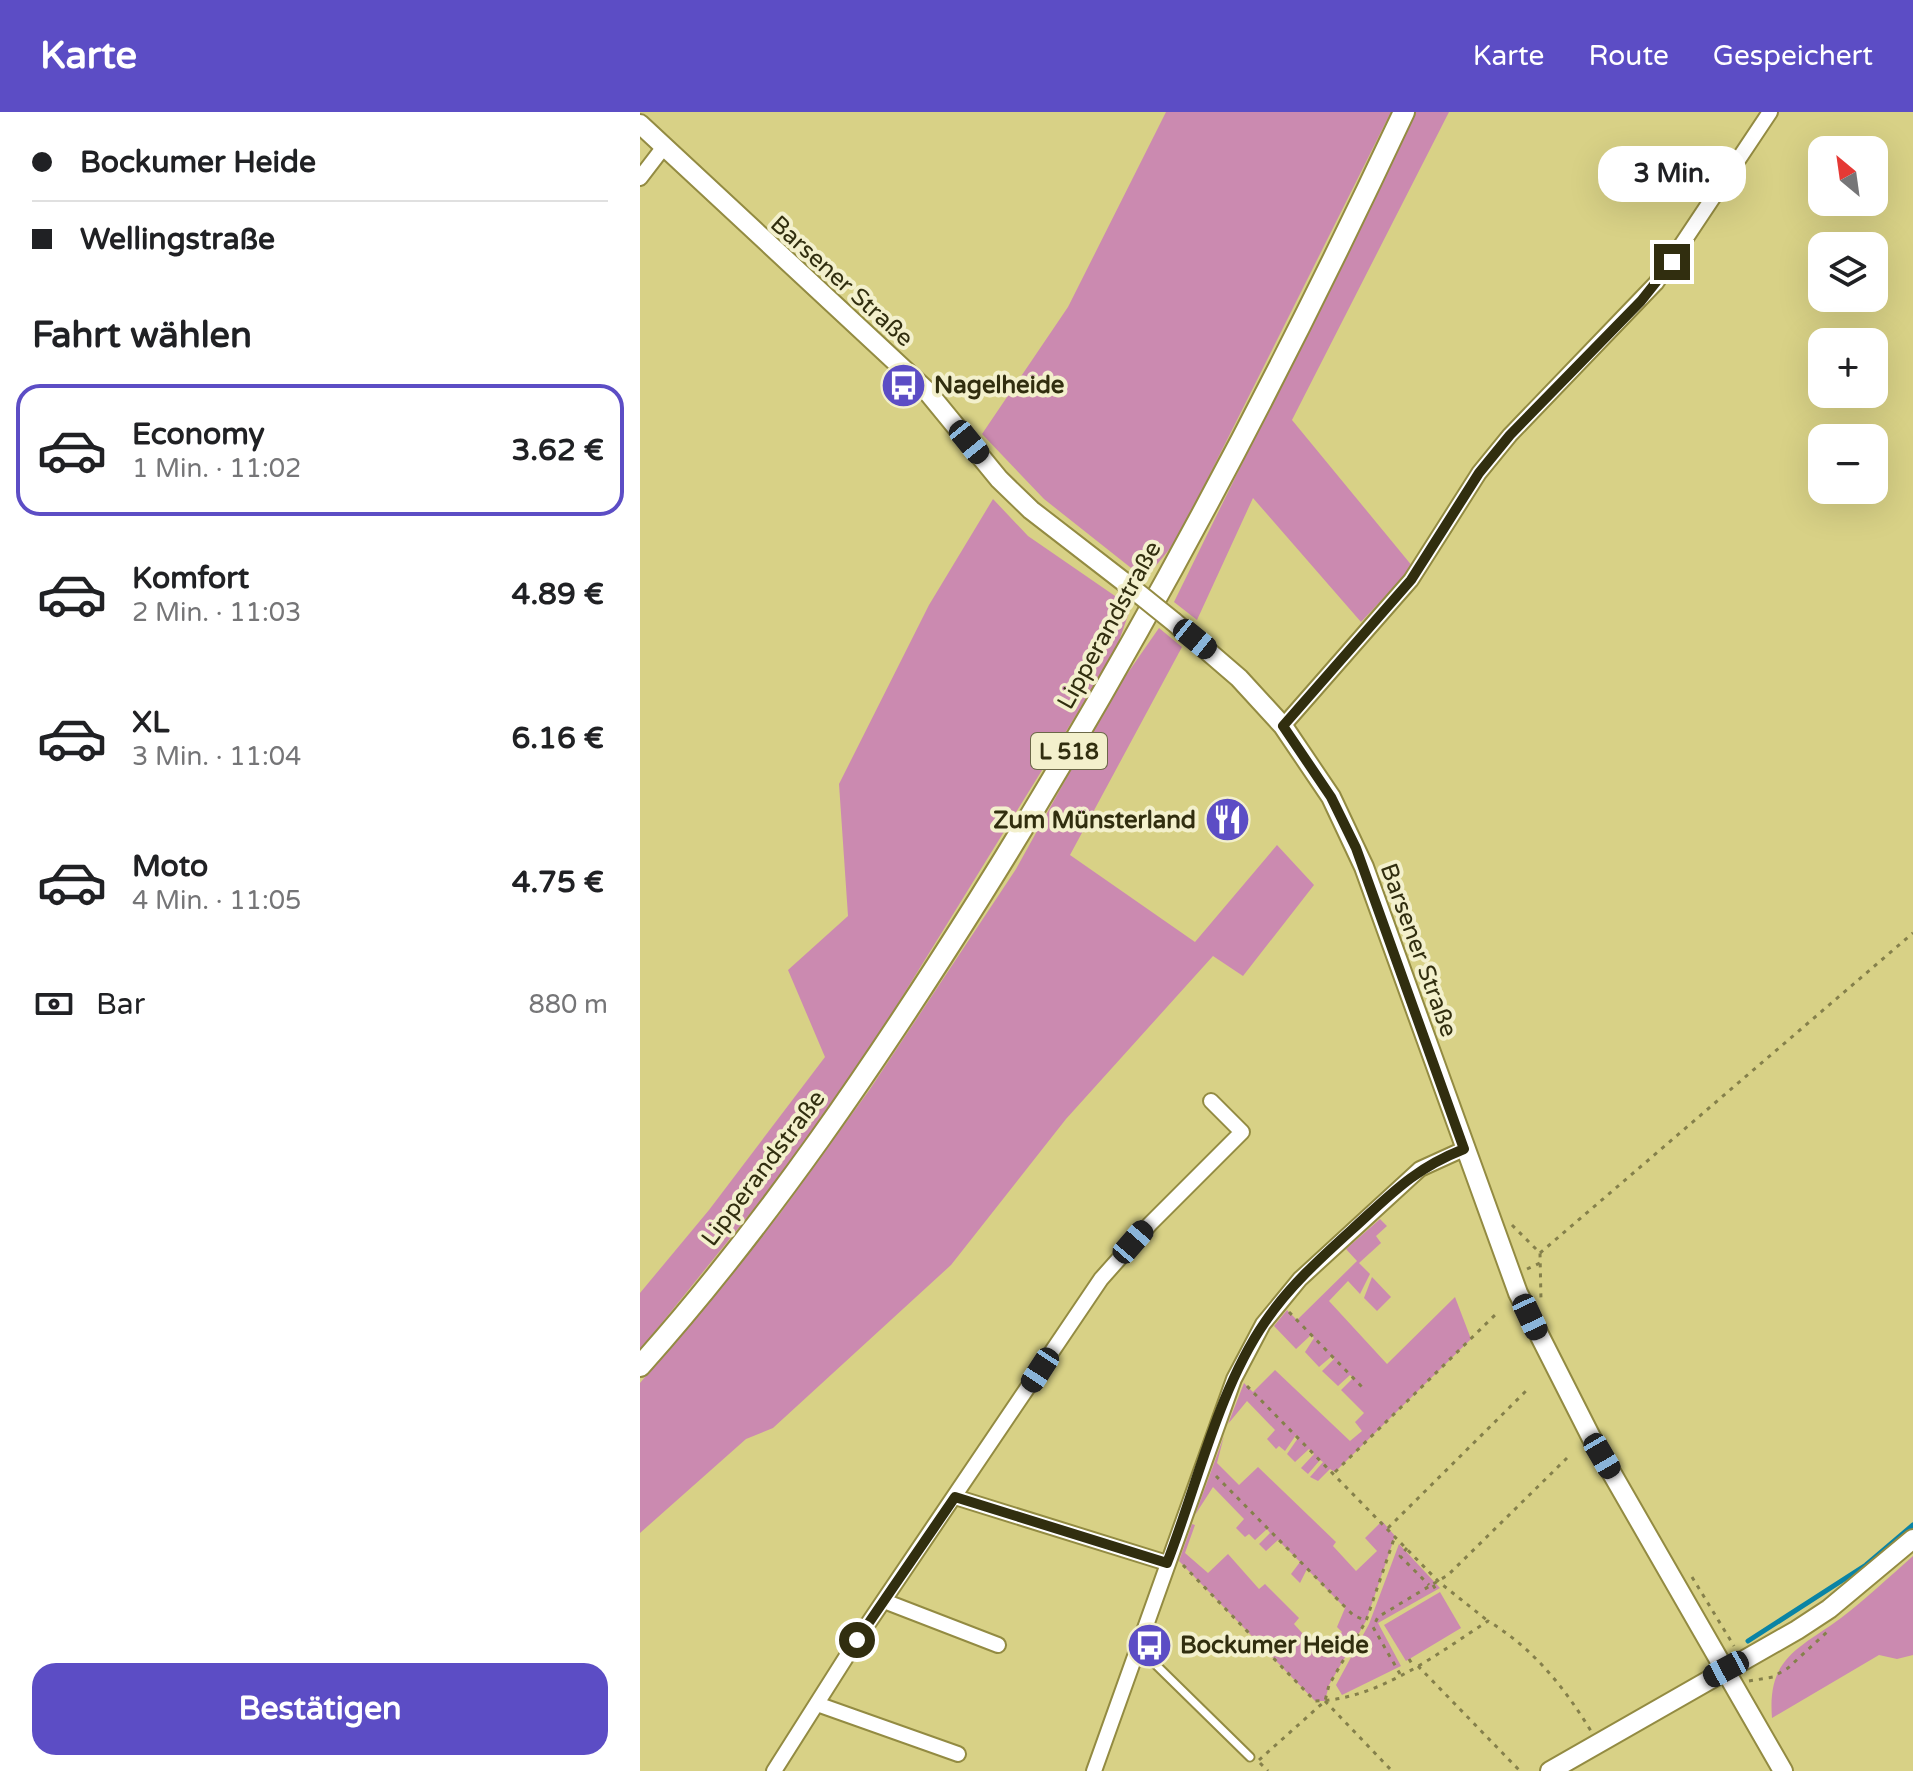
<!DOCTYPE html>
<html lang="de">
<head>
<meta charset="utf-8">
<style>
	:root { --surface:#fff; --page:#f6f6f6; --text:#202124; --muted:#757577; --line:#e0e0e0; --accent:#5c4dc5 }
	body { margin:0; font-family:"Varela Round",sans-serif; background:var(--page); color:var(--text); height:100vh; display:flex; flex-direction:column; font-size:30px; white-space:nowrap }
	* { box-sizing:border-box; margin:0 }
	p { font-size:26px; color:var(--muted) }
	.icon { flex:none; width:44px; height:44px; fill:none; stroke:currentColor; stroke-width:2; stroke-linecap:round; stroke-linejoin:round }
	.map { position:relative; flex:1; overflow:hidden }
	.details { display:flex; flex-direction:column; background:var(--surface); width:640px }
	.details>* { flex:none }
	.hud { display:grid; align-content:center; height:176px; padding:0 32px; background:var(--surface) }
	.needle { width:52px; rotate:331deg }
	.controls { position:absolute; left:1168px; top:24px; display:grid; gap:16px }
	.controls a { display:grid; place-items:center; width:80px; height:80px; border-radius:16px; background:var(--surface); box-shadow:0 8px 32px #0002; font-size:40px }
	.end { position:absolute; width:36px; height:36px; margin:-18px; border:10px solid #312e0f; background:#fff; box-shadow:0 0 0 4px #fff }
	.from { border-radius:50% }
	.bubble { position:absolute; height:56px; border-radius:24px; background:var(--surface); box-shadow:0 8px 32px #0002; font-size:26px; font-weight:800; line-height:56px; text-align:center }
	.car { position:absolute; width:24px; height:48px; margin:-24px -12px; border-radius:10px; box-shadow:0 0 6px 2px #0007; background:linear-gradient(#222 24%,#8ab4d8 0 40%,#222 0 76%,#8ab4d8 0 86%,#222 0) }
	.hud b { display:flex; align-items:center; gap:28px; height:76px; font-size:30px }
	.hud b+b { border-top:2px solid var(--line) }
	.hud i { width:20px; height:20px; background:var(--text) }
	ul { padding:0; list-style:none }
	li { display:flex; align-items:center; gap:24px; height:132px; margin:0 16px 12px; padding:0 16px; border:4px solid transparent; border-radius:24px }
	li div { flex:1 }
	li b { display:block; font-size:30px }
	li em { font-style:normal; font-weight:800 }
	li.current { border-color:var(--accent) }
	li>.icon { width:72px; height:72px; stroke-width:1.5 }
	h2 { padding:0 32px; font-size:36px; line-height:96px }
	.pay { display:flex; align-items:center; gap:20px; height:88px; padding:0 32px; font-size:30px }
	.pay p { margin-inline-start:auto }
	.action { display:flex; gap:16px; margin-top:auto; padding:16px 32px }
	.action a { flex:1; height:92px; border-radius:24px; background:var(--accent); color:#fff; font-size:32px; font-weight:800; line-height:92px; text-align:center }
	header { display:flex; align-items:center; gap:48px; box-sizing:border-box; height:112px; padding:0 40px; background:var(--accent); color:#fff }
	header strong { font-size:38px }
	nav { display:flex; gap:44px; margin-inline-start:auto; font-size:28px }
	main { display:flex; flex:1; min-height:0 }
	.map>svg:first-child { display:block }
	.green { fill:#cb8ab0 }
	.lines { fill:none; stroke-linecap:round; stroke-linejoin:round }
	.stream { stroke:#0a84a5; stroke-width:5 }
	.lane-casing { stroke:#938b42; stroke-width:11 }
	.street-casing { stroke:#938b42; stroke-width:18 }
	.secondary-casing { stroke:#938b42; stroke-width:22 }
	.primary-casing { stroke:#938b42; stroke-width:24 }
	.path { stroke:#85804b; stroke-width:3; stroke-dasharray:4 6; stroke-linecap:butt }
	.lane { stroke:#fff; stroke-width:7 }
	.street { stroke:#fff; stroke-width:14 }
	.secondary { stroke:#fff; stroke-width:18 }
	.primary { stroke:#fff; stroke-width:20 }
	.secondary-bridge-casing { stroke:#938b42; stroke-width:22; stroke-linecap:butt }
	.secondary-bridge { stroke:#fff; stroke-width:18 }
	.route { stroke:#312e0f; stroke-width:10 }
	.labels { text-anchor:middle; stroke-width:8; stroke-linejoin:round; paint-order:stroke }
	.shield { fill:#f3f0cc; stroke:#6b6848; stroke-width:2 }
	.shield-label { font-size:22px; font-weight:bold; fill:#312e0f }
	.street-label { font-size:24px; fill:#312e0f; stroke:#f3f0cc }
	.poi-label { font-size:24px; font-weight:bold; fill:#312e0f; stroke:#f3f0cc; text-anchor:start }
</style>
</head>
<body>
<header>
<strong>Karte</strong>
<nav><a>Karte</a><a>Route</a><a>Gespeichert</a></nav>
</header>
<main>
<section class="details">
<div class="hud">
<b><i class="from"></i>Bockumer Heide</b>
<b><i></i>Wellingstraße</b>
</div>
<h2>Fahrt wählen</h2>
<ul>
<li class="current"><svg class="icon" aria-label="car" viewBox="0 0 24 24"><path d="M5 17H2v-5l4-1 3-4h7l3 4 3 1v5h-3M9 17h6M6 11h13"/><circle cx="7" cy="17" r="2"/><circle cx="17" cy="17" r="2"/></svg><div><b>Economy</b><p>1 Min. · 11:02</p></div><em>3.62 €</em></li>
<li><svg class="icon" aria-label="car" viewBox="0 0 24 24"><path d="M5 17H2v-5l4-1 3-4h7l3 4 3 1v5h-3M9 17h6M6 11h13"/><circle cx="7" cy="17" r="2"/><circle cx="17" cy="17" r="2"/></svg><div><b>Komfort</b><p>2 Min. · 11:03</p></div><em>4.89 €</em></li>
<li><svg class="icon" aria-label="car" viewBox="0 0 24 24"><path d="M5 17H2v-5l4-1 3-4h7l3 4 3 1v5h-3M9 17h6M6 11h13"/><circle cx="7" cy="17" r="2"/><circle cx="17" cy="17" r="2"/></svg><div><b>XL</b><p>3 Min. · 11:04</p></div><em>6.16 €</em></li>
<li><svg class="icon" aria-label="car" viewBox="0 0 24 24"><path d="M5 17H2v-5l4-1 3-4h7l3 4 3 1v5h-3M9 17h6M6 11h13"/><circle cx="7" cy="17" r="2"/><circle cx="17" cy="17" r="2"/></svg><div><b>Moto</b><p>4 Min. · 11:05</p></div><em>4.75 €</em></li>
</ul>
<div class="pay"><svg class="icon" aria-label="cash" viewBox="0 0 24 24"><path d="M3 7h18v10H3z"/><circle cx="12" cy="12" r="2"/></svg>Bar<p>880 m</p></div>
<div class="action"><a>Bestätigen</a></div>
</section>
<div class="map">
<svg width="1273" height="1659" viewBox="0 0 1273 1659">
	<rect width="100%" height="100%" fill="#d8d186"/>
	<g class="green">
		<polygon points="526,0 751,0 537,428 505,467 404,387 342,322 428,195"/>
		<polygon points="775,0 809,0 652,308 773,455 721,510 613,386 557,508 534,490"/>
		<polygon points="353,387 388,424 491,495 475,540 220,953 130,1077 0,1238 0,1181 69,1098 185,945 148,858 208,804 199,672 289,493"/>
		<polygon points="519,516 542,535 430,743 555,830 637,733 674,773 603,864 573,844 426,1007 311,1153 133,1316 106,1327 0,1421 0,1271 139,1103 230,977 376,757 473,582"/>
		<polygon points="740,1107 747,1114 736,1124 741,1131 719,1151 730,1162 720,1182 708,1169 689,1189 747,1252 815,1185 831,1227 695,1360 690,1357 678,1369 670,1365 683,1350 680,1348 668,1362 661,1356 674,1342 669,1337 655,1350 647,1342 658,1326 656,1323 645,1339 639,1334 636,1337 627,1327 635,1318 607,1289 588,1312 604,1271 613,1280 635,1258 710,1329 722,1319 715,1310 724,1301 701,1278 713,1266 710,1263 698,1274 682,1259 694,1247 692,1244 679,1255 665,1240 674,1226 671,1223 656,1237 634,1214 647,1198 657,1208 717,1149 706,1137"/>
		<polygon points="732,1165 751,1185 737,1199 724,1186"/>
		<polygon points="584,1324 577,1351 599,1373 618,1355 696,1430 693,1434 716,1459 737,1439 725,1426 742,1409 755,1424 726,1509 689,1573 685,1589 675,1589 539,1449 552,1412 555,1413 545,1441 568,1461 588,1442 619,1477 625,1472 659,1506 654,1512 681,1542 702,1520 697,1515 705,1496 667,1457 660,1471 651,1462 660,1450 638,1428 626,1439 619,1432 630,1421 627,1417 615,1428 609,1422 605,1425 596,1416 604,1407 573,1375 555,1403"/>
		<polygon points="759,1432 800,1476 738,1511 761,1554 702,1583 696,1573 729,1512"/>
		<path d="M1273,1444V1543L1257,1547L1239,1543L1132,1606C1127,1545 1159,1537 1201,1506C1226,1487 1249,1465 1273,1444Z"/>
		<polygon points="800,1480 821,1516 766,1549 744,1513"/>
	</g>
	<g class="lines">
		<polyline class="stream" points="1108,1529 1226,1453 1273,1413"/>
		<defs>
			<polyline id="lane" points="496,1540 509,1546 610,1645"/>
			<g id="street">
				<polyline points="0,66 23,36"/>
				<polyline points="643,614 771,468 839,361 870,323 1016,171 1130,0"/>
				<polyline points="315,1385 527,1451"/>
				<polyline points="244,1489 358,1533"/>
				<polyline points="177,1592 318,1642"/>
				<polyline points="134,1659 217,1528 461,1167 510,1112 602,1020 571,989"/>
				<polyline points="454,1659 594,1267 623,1212 660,1167 780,1057 824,1037"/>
			</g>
			<g id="secondary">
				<polyline points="0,12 286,278 359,367 391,398 488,473"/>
				<polyline points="534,510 599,566 643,614 691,685 724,755 878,1181 951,1325 1143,1659"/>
				<polyline points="910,1659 1157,1518 1189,1497 1273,1427"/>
			</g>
			<path id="primary" d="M0,1254C128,1111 237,949 339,787C497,535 637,270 764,0"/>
		</defs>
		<use href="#lane" class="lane-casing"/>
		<use href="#street" class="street-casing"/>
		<use href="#secondary" class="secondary-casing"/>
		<use href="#primary" class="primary-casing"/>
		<g class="path">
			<polyline points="872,1113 900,1141 901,1189"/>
			<polyline points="900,1141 1273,821"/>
			<polyline points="887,1157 902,1150"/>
			<polyline points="649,1200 724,1277"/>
			<polyline points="607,1274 799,1470 848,1509"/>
			<polyline points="695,1360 856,1202"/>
			<polyline points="576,1364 713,1503 724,1508"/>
			<polyline points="748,1416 889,1276"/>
			<polyline points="767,1436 760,1444 789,1473"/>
			<path d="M543,1453L675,1589C738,1588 797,1542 848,1509C893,1536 924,1575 951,1619"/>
			<polyline points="1052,1465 1094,1534"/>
			<polyline points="793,1473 798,1481"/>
			<polyline points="769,1547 774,1555"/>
			<polyline points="778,1554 880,1659"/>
			<polyline points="760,1562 733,1515 738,1505 808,1463 927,1346"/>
			<polyline points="1109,1569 1133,1565 1148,1556 1187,1520"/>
			<polyline points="685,1589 752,1659"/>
			<polyline points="619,1648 685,1589 689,1573 726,1509 755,1424"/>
			<polyline points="620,1651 628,1659"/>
		</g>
		<use href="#lane" class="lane"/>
		<use href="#street" class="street"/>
		<use href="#secondary" class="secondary"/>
		<use href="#primary" class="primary"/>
		<defs>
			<polyline id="secondary-bridge" points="488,473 534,510"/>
		</defs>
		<use href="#secondary-bridge" class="secondary-bridge-casing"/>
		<use href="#secondary-bridge" class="secondary-bridge"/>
	</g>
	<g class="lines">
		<path class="route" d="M217,1528L315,1385L527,1451C557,1374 578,1278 625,1210C650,1173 684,1143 717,1113C754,1079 776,1056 824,1037L716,736L691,685L643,614L771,468L839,361L870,323L1001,189L1032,150"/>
	</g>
	<defs>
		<symbol id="bus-disc" viewBox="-11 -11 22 22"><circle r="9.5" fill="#5c4dc5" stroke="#f3f0cc"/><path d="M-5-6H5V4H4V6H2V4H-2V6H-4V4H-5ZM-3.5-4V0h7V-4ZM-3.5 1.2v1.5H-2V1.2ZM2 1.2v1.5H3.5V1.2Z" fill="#fff"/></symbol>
		<symbol id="restaurant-disc" viewBox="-11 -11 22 22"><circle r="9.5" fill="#5c4dc5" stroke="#f3f0cc"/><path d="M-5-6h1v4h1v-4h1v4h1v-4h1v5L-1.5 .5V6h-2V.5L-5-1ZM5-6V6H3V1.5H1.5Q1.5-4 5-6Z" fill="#fff"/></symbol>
	</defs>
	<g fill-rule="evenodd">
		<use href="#bus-disc" x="238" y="248" width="51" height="51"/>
		<use href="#restaurant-disc" x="562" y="682" width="51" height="51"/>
		<use href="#bus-disc" x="484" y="1508" width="51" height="51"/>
	</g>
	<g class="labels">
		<rect class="shield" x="391" y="621" width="76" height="36" rx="6"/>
		<g class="shield-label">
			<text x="429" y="647">L 518</text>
		</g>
		<g class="street-label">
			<text transform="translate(202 169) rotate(42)" y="8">Barsener Straße</text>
			<text transform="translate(469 513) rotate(-61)" y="8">Lipperandstraße</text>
			<text transform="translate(779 838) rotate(70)" y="8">Barsener Straße</text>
			<text transform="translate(123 1056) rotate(-53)" y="8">Lipperandstraße</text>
		</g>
		<g class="poi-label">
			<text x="294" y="281">Nagelheide</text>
			<text x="556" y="716" text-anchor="end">Zum Münsterland</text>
			<text x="540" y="1541">Bockumer Heide</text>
		</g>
	</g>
</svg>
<div class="controls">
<a><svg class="needle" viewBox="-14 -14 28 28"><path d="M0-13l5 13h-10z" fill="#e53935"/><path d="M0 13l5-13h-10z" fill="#757577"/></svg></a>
<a><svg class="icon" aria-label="layers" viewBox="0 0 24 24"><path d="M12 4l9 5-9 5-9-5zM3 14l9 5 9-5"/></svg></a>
<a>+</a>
<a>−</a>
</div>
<i class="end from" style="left:217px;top:1528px"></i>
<i class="end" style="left:1032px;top:150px"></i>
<div class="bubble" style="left:958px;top:34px;width:148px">3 Min.</div>
<i class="car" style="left:329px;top:330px;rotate:141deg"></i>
<i class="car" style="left:555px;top:527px;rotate:129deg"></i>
<i class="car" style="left:493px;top:1130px;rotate:41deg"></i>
<i class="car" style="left:890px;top:1205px;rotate:155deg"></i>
<i class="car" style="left:400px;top:1258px;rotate:213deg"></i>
<i class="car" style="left:962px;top:1344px;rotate:150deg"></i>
<i class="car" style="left:1086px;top:1557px;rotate:242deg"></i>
</div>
</main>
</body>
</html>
